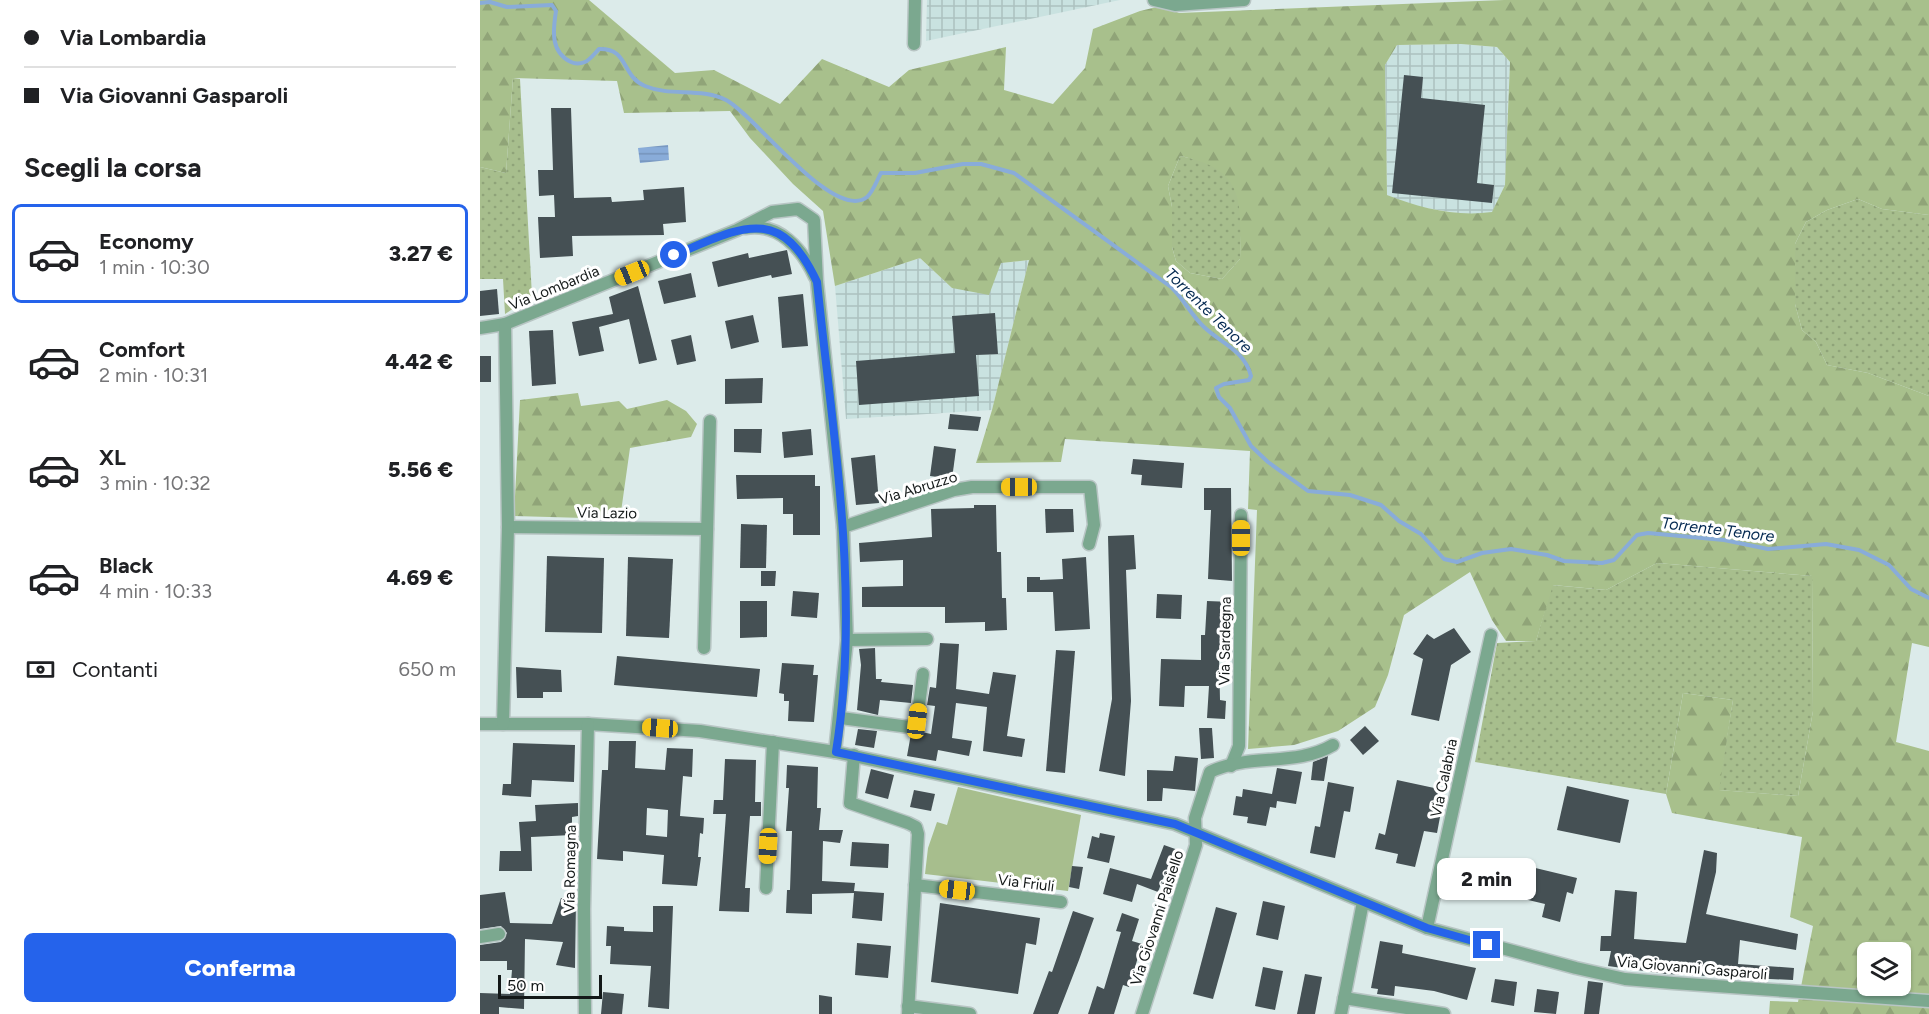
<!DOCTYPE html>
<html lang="it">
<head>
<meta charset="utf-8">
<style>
	:root { --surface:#fff; --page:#f2f2f2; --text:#202124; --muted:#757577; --line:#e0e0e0; --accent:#2563eb }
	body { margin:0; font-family:Figtree,sans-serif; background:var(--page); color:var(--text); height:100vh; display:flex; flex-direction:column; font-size:22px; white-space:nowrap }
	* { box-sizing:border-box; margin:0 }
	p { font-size:20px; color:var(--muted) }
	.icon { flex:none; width:33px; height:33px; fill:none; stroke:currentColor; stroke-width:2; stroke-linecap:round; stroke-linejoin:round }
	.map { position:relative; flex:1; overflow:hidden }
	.details { display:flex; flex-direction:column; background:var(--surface); width:480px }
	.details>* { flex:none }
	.top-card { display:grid; align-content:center; height:132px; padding:0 24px; background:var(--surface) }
	.fabs { position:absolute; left:1377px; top:942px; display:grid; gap:12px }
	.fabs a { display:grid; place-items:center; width:54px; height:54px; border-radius:9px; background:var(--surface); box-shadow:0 2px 4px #0004; font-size:30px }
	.scale { position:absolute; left:18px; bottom:15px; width:104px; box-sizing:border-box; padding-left:6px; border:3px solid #131818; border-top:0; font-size:16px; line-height:21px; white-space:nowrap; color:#131818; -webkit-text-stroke:4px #fff; paint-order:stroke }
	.end { position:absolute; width:27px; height:27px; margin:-14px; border:8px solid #2563eb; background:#fff; box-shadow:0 0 0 3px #fff }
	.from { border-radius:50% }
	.bubble { position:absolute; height:42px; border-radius:9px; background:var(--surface); box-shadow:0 2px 4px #0004; font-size:20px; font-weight:800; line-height:42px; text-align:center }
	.car { position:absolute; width:18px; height:36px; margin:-18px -9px; border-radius:8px; box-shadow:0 0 4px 2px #0007; background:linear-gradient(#f5c518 24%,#345 0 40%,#f5c518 0 76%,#345 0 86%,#f5c518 0) }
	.top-card b { display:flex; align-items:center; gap:21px; height:57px; font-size:22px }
	.top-card b+b { border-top:2px solid var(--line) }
	.top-card i { width:15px; height:15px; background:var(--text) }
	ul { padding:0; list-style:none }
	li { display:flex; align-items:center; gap:18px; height:99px; margin:0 12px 9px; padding:0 12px; border:3px solid transparent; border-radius:9px }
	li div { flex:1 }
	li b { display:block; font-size:22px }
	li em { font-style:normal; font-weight:800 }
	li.current { border-color:var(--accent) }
	li>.icon { width:54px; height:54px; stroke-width:1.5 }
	h2 { padding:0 24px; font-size:27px; line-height:72px }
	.pay { display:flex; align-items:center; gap:15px; height:66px; padding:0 24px; font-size:22px }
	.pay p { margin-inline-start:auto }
	.cta { display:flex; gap:12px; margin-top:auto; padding:12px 24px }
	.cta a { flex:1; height:69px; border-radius:9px; background:var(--accent); color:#fff; font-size:24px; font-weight:800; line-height:69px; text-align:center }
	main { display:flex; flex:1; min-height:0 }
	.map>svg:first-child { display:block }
	.industrial { fill:url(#industrial-grid) }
	.grass { fill:url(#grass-dots) }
	.forest { fill:url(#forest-firs); fill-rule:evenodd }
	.park { fill:#a7be8d }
	.water { fill:url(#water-rules) }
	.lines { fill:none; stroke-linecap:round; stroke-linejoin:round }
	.stream { stroke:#89acd9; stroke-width:4 }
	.building { fill:#455054; fill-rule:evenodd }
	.street-casing { stroke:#b8c5c4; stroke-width:15 }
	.street { stroke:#7ba88f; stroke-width:12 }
	.route { stroke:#2563eb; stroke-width:8 }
	.labels { text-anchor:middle; stroke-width:6; stroke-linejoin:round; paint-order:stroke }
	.street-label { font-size:15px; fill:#131818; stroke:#fff }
	.water-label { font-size:16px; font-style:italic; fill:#042951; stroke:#fff }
</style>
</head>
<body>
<main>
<section class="details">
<div class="top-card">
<b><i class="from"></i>Via Lombardia</b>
<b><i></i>Via Giovanni Gasparoli</b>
</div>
<h2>Scegli la corsa</h2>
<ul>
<li class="current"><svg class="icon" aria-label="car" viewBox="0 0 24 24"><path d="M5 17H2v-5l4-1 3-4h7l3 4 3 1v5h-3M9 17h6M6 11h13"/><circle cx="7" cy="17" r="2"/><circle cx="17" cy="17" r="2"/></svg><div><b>Economy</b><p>1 min · 10:30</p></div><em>3.27 €</em></li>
<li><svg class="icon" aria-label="car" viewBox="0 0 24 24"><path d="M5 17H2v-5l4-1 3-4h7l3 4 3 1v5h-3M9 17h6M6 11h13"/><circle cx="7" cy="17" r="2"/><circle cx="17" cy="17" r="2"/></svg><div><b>Comfort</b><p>2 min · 10:31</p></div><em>4.42 €</em></li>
<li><svg class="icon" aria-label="car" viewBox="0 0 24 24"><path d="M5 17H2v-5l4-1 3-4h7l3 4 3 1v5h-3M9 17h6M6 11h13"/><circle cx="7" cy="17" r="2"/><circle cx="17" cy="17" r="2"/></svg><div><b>XL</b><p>3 min · 10:32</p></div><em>5.56 €</em></li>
<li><svg class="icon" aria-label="car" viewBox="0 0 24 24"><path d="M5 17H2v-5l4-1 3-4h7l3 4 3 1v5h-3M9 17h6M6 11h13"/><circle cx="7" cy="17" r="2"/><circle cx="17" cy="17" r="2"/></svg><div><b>Black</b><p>4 min · 10:33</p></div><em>4.69 €</em></li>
</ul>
<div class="pay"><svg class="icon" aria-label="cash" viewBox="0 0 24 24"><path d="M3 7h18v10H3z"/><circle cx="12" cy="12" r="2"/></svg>Contanti<p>650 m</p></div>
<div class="cta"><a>Conferma</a></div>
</section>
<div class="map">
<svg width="1449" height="1014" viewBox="0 0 1449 1014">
	<defs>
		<pattern id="industrial-grid" width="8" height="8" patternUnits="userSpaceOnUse" patternTransform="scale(1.5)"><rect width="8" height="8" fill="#c9e2e0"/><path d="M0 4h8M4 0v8" fill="none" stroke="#acc1bf"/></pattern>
		<pattern id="grass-dots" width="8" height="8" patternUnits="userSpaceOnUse" patternTransform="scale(1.5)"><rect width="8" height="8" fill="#a7be8d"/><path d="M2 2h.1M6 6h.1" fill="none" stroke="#8fa379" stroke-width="1.8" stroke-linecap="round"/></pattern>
		<pattern id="forest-firs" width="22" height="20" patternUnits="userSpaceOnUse" patternTransform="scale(1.5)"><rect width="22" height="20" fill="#a8c08c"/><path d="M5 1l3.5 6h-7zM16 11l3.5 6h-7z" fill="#90a478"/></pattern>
		<pattern id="water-rules" width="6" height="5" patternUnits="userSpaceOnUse" patternTransform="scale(1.5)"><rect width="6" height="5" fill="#89acd9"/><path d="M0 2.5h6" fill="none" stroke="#7593ba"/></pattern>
	</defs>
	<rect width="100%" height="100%" fill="#dcebea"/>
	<g class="industrial">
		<polygon points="447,0 640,0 446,41"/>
		<polygon points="981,44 1017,47 1030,62 1025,185 1012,213 989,215 934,206 907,195 905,65 917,45"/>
		<polygon points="440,258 472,288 521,263 549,260 512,410 366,419 355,286"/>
	</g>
	<g class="grass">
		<polygon points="33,78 40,79 52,296 25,314 23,279 0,279 0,167 26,173"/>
		<path d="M700,156C715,159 738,162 748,175C765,198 761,232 760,259L742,279L710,273L696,261L692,247V207L688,186Z"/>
		<polygon points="1378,199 1402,209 1449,215 1449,396 1388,373 1347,365 1336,342 1322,330 1315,304 1315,244 1326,222 1347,210"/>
		<polygon points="1177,563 1332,576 1333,711 1318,796 1238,790 1253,700 1203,693 1186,794 995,762 1017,643 1056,641 1072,585 1126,590"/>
	</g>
	<g class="forest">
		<path d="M0,0H109L195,73L234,70L300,104L342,59L409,87L429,70L526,47L524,90L573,104L605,68L613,29L660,11L681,6L699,13L1024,0H1449V215L1402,209L1378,199L1347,210L1326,222L1315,244V304L1322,330L1336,342L1347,365L1388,373L1449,396V647L1432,643L1416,742L1449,751V1014H1289L1290,1001L1318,1002L1333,926L1310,917L1322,837L1192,813L1186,794L1203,693L1253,700L1239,790L1318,796L1333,711L1332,576L1177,563L1126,590L1073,585L1056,641H1026L1012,620L990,572L924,615L908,675L895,707L858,731L814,745L768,749L777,510L768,509L770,451L585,439L581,462L496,463L512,410L549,260L521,263L509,295L472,288L440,258L355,286L343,211L313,184L270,138L250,111L144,113L137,81L33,78L26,173L0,167ZM981,44L1017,47L1030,62L1025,185L1012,212C976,217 940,208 907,195L905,65L917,45ZM700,156C766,169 761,202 760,259L742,279L710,273L696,261L692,247V207L688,186ZM1388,952H1420V986H1388Z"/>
		<polygon points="98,393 101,406 139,401 147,409 187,400 206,411 217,424 211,437 150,448 140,519 34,516 40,400"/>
	</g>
	<polygon class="park" points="478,787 601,815 588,891 445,874 448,848 457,822 467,825"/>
	<polygon class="water" points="188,145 189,160 160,163 158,148"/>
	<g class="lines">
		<path class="stream" d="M0,3L10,2L27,7L72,5L76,11C73,30 70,52 91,62C95,64 100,64 105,62C110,60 115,53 119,49C149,48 141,76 165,86C191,97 220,87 246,100C274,114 354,223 387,197C393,192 397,180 401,173H435L483,164H501L534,173L691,287C704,299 711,315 724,327C742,344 764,350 771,376L769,380L744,384L736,388L739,397L750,408L771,446L788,462L828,491L870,495L901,505L919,521L941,534L964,559L977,562L1002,553L1031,549L1067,555L1084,561L1122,563L1134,560L1157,535L1168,533L1244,540L1288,549L1346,544L1379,550L1409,565L1431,589L1449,598"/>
	</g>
	<g class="building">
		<polygon points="924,75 943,77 941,98 1005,105 997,183 1014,185 1012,203 912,193"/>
		<polygon points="71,108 91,108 94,198 131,197 132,202 164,200 163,190 204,187 206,222 183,224 184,235 92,236 93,256 60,258 58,217 75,217 74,195 59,196 58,170 73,170"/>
		<polygon points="307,250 312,274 292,278 291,275 238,287 232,262 268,253 269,258"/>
		<polygon points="211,273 216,297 184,304 178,281"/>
		<polygon points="158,286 177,360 159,364 149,319 119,327 124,351 99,356 92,322 133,314 129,297"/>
		<polygon points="17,289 19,314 0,316 0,291"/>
		<polygon points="323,294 328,346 302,348 298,297"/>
		<polygon points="515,313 518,354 496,355 499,396 379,405 376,361 475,353 472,316"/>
		<polygon points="273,315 279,342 251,349 245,321"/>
		<polygon points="73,330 76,384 52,386 49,331"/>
		<polygon points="211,335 216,361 197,365 191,340"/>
		<rect x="0" y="356" width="11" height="26"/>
		<polygon points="283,378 282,403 245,404 245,379"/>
		<polygon points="470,414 501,417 498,431 468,429"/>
		<polygon points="254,429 282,429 281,453 254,452"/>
		<polygon points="331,429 333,455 304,458 302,432"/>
		<polygon points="454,446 476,449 472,479 450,476"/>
		<polygon points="395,455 399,503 376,505 371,458"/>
		<polygon points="653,459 704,463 702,488 661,485 662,475 651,474"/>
		<polygon points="256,475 335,475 335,486 340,486 340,535 313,535 313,514 303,514 303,498 257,499"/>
		<polygon points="724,488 751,488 752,581 728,579 731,510 724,510"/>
		<polygon points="494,505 516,505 517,552 521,552 522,598 526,598 527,630 505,631 505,622 465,623 465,607 382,607 382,587 423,586 423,560 380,562 379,543 452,537 451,509 494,508"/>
		<polygon points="565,509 593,509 594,532 566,533"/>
		<polygon points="261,524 287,525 286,568 260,568"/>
		<polygon points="654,535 656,569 646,570 651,701 645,776 619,771 632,699 628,536"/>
		<polygon points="67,556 124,558 122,633 65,632"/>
		<polygon points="148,557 193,559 189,638 146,636"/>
		<polygon points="606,557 610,629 575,631 573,592 547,592 547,577 560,577 560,580 583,579 582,559"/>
		<polygon points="281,571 296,571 295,586 281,586"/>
		<polygon points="313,591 339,593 337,618 311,616"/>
		<polygon points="677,594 702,595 701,619 676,618"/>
		<polygon points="260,601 287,601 287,637 260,638"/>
		<polygon points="727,601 752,602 751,653 739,653 740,700 746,701 745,719 727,718 729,686 705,686 704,707 679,706 681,659 721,660 721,635 725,635"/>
		<polygon points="974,628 991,652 971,665 959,721 931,715 943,659 933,654 947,634 954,639"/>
		<polygon points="460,643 479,644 476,689 509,694 513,672 536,675 527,736 545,739 542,757 503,751 507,707 476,703 472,738 492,741 489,756 458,750 456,761 427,756 431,734 437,731 451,734 455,706 447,705 450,687 456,688"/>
		<polygon points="395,648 396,679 402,679 401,682 433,685 431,703 400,700 398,715 377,710 381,665 379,649"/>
		<polygon points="576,650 595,651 585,773 566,771"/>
		<polygon points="137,656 280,669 277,697 134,685"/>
		<polygon points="302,663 334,665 333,675 338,675 334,722 308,721 309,701 304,701 304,694 299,693"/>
		<polygon points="36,667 81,670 82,692 63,692 63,698 37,698"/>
		<polygon points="885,726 899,741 883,755 870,740"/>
		<polygon points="719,728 732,728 734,758 721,759"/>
		<polygon points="378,729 397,731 394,748 375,745"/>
		<path d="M129,741H156L155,768L185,770L187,748L213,749L212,777L203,776L200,816L224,818L223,834L220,833L218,857H221L217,886L182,884L184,855L143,851V861L117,859L122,770H128ZM167,808L188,810L187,837L166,835Z"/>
		<polygon points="33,743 95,745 94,782 52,780 51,797 22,795 23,784 31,784"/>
		<polygon points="695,756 718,758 715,791 683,788 682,801 667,801 667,770 693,771"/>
		<polygon points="848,756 844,781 831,780 833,762"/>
		<polygon points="245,759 276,760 275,802 281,802 281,816 270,816 265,888 270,888 269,912 239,911 246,814 233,814 234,800 243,800"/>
		<polygon points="307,765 338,767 337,808 341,808 339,830 363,830 360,843 343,841 342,881 375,883 374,891 404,893 402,921 372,918 374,893 332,894 332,914 306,913 307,890 310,890 312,831 306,831 309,788 306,788"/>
		<polygon points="797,768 822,772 816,804 797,801 796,808 790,807 786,826 767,823 768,817 753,815 756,796 762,797 763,789 792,794"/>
		<polygon points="391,769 414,775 408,799 385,793"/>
		<polygon points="917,780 959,789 953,816 960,817 957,833 944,831 935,867 916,863 918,854 895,849 899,833 905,835"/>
		<polygon points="848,782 874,787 870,812 864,811 855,858 830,853 835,826 840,827"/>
		<polygon points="1087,786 1149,800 1140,843 1077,830"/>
		<polygon points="434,790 455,794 451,811 430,807"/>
		<polygon points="98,803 98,816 92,817 92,835 51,837 52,871 19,871 20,851 41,851 39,822 56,821 55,805"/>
		<polygon points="620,833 635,836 629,863 607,858 612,836 619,838"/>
		<polygon points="372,842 409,844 408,868 370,866"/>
		<polygon points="684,845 698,850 693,866 700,868 695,880 684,876 678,892 657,884 652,902 623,894 630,868 671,879"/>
		<polygon points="1224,850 1237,853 1236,872 1226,914 1318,934 1316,950 1260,940 1258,964 1314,968 1313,980 1186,974 1128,966 1131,951 1120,951 1121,936 1131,936 1135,890 1157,892 1154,939 1206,943"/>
		<polygon points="1043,865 1097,878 1093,894 1087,892 1080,922 1062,917 1065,904 1024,894 1028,874 1040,877"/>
		<polygon points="592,866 603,867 599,889 589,887"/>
		<polygon points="25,892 30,923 72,924 81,898 96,901 95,968 76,965 83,942 45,939 44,1009 19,1007 19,1014 0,1014 0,993 30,994 32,970 27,970 27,961 0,961 0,945 21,942 27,933 21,926 0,929 0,895"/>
		<polygon points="783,901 805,906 798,940 776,935"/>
		<polygon points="460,903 560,918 556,945 546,943 538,994 451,982"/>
		<polygon points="173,906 193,906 189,1009 168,1007 171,966 130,964 131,946 126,946 127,926 144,927 144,931 173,932"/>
		<polygon points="736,907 757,913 733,999 713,994"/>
		<polygon points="593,911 614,918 599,960 578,1014 553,1014 569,971 572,972"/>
		<polygon points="642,913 659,919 652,941 662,944 649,987 643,985 634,1014 608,1014 617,986 624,989 641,932 636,931"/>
		<polygon points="900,941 923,945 922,953 996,968 987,1000 954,991 915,986 914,996 897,994 898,989 891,988"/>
		<polygon points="377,943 411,946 408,978 375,975"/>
		<polygon points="783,967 803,971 795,1010 775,1006"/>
		<polygon points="825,974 842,977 835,1014 817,1014"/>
		<polygon points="1015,979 1037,982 1034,1006 1011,1002"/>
		<polygon points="1108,981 1123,983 1119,1014 1104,1014"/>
		<polygon points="1057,989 1079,992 1076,1014 1054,1012"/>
		<polygon points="123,992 144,994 142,1014 121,1014"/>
		<polygon points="339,995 352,997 352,1014 339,1014"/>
	</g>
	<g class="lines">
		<defs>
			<g id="street">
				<polyline points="674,0 695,5 764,0"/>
				<polyline points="434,44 435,0"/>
				<path d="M265,228C299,222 322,249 335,277"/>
				<polyline points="0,328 25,324 257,230 292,212 318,209 334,220 337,282 363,527 367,640 355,752"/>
				<polyline points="28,527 227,529"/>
				<polyline points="363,527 474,490 492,487 610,487 614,525 609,544"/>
				<polyline points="367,640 447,639"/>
				<polyline points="224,648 230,421"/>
				<polyline points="361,718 429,727 437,721 443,674"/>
				<polyline points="0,724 108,724 220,731 355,752 695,824 947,928 1096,968 1145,979 1193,983 1449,1001"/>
				<polyline points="23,724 28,527 25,324"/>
				<polyline points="374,755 370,803 428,823 436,827 438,834 428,1014"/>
				<polyline points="751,766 759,746 761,515"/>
				<polyline points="435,885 581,902"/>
				<polyline points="286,888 293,742"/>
				<polyline points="947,928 1011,635"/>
				<polyline points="0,937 19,934"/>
				<polyline points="864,998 964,1014"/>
				<polyline points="428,1006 490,1014"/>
				<polyline points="105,1014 104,909 108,724"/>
				<path d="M662,1014L716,845L715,818L730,772C768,753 816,767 853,745"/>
				<polyline points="861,1014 883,902"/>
			</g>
		</defs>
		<use href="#street" class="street-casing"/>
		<use href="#street" class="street"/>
	</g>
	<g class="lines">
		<path class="route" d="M194,255C259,229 299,201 337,282C353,438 381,596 356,752L695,824L947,928L1007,945"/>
	</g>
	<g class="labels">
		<g class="street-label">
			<text transform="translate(74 288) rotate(-22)" y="5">Via Lombardia</text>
			<text transform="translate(438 488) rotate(-17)" y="5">Via Abruzzo</text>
			<text transform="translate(127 513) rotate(1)" y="5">Via Lazio</text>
			<text transform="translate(745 641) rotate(-89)" y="5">Via Sardegna</text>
			<text transform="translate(964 778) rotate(-78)" y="5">Via Calabria</text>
			<text transform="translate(90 869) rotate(-89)" y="5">Via Romagna</text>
			<text transform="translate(546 883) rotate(7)" y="5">Via Friuli</text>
			<text transform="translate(677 918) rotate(-72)" y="5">Via Giovanni Paisiello</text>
			<text transform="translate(1212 968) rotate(5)" y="5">Via Giovanni Gasparoli</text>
		</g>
		<g class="water-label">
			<text transform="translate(729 310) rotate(44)" y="6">Torrente Tenore</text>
			<text transform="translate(1238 529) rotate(7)" y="6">Torrente Tenore</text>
		</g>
	</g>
</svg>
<div class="fabs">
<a><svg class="icon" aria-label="layers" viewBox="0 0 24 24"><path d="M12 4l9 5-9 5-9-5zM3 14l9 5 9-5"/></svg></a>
</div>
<div class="scale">50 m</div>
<i class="end from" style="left:194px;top:255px"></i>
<i class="end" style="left:1007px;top:945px"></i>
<div class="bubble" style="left:957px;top:858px;width:99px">2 min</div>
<i class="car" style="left:152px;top:273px;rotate:248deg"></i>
<i class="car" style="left:539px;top:487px;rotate:270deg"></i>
<i class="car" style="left:761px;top:538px;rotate:0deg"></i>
<i class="car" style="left:437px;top:721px;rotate:7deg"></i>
<i class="car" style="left:180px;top:728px;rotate:274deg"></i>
<i class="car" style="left:288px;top:846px;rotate:183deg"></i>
<i class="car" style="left:477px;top:890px;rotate:277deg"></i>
</div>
</main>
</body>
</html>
